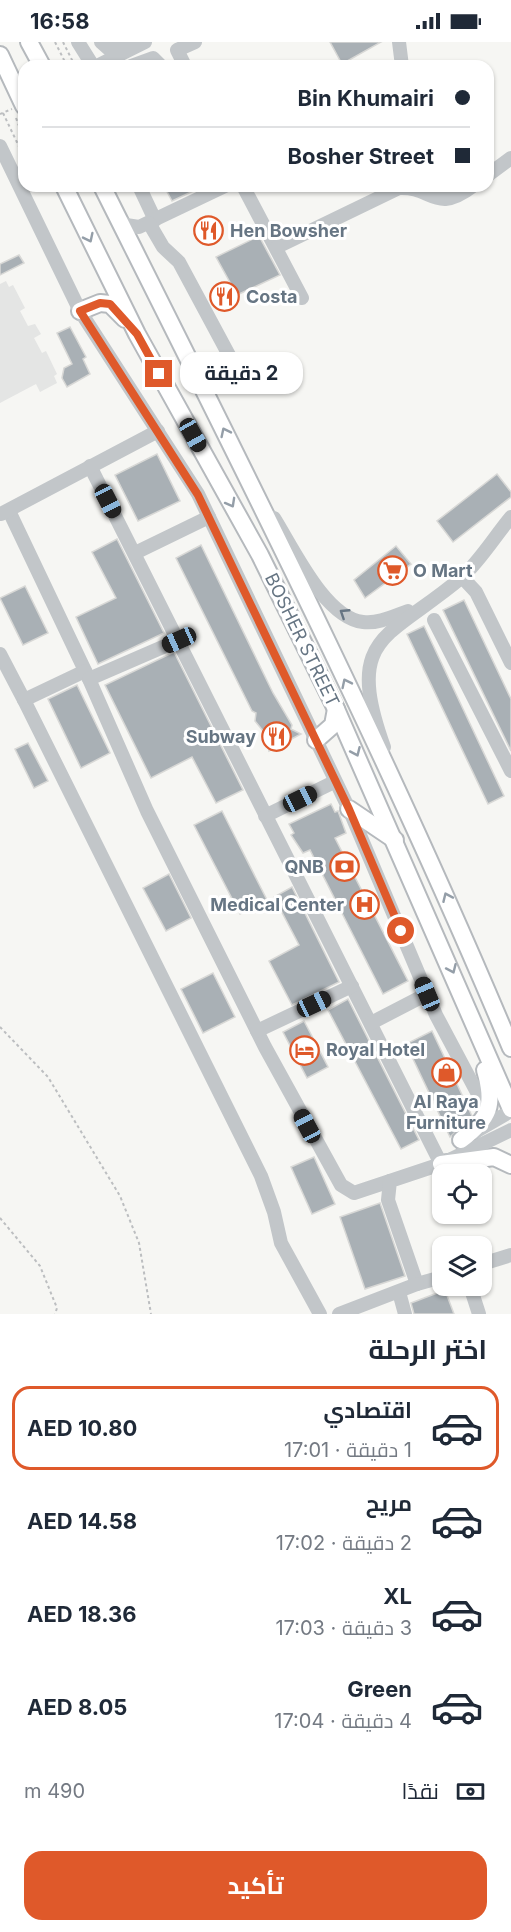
<!DOCTYPE html>
<html lang="ar">
<head>
<meta charset="utf-8">
<style>
	:root { --surface:#fff; --page:#f6f6f7; --text:#1f2937; --muted:#747a83; --line:#e0e1e3; --accent:#df592a }
	body { margin:0; font-family:Inter,Cairo,sans-serif; background:var(--page); color:var(--text); direction:rtl; height:100vh; display:flex; flex-direction:column; font-size:22px; white-space:nowrap }
	* { box-sizing:border-box; margin:0 }
	p { font-size:20px; color:var(--muted) }
	.icon { flex:none; width:33px; height:33px; fill:none; stroke:currentColor; stroke-width:2; stroke-linecap:round; stroke-linejoin:round }
	.map { position:relative; height:1272px; overflow:hidden; direction:ltr }
	.sheet { display:flex; flex-direction:column; background:var(--surface); flex:1 }
	.sheet>* { flex:none }
	.guide { position:absolute; left:18px; top:18px; width:476px; height:132px; border-radius:18px; box-shadow:0 2px 4px #0004; direction:rtl; display:grid; align-content:center; height:132px; padding:0 24px; background:var(--surface) }
	.buttons { position:absolute; left:432px; top:1122px; display:grid; gap:12px }
	.buttons a { display:grid; place-items:center; width:60px; height:60px; border-radius:12px; background:var(--surface); box-shadow:0 2px 4px #0004; font-size:30px }
	.end { position:absolute; width:27px; height:27px; margin:-14px; border:8px solid #df592a; background:#fff; box-shadow:0 0 0 3px #fff }
	.from { border-radius:50% }
	.bubble { position:absolute; height:42px; border-radius:18px; background:var(--surface); box-shadow:0 2px 4px #0004; font-size:20px; font-weight:700; line-height:42px; text-align:center; direction:rtl }
	.car { position:absolute; width:18px; height:36px; margin:-18px -9px; border-radius:8px; box-shadow:0 0 4px 2px #0007; background:linear-gradient(#222 24%,#8ab4d8 0 40%,#222 0 76%,#8ab4d8 0 86%,#222 0) }
	.guide b { display:flex; align-items:center; gap:21px; height:57px; font-size:22px }
	.guide b+b { border-top:2px solid var(--line) }
	.guide i { width:15px; height:15px; background:var(--text) }
	ul { padding:0; list-style:none }
	li { display:flex; align-items:center; gap:18px; height:84px; margin:0 12px 9px; padding:0 12px; border:3px solid transparent; border-radius:18px }
	li div { flex:1 }
	li b { display:block; font-size:22px }
	li em { font-style:normal; font-weight:700 }
	li.on { border-color:var(--accent) }
	li>.icon { width:54px; height:54px; stroke-width:1.5 }
	h2 { padding:0 24px; font-size:27px; line-height:72px }
	.pay { display:flex; align-items:center; gap:15px; height:66px; padding:0 24px; font-size:22px }
	.pay p { margin-inline-start:auto }
	.primary-button { display:flex; gap:12px; margin-top:auto; padding:12px 24px }
	.primary-button a { flex:1; height:69px; border-radius:18px; background:var(--accent); color:#fff; font-size:24px; font-weight:700; line-height:69px; text-align:center }
	.status { display:flex; justify-content:space-between; align-items:center; height:42px; padding:0 30px; background:var(--surface); direction:ltr }
	.status svg { height:16px; fill:currentColor }
	.map>svg:first-child { display:block }
	.built { fill:#e4e5e4 }
	.building { fill:#a9b0b5; stroke:#d8d8d6; stroke-width:1.5 }
	.lines { fill:none; stroke-linecap:round; stroke-linejoin:round }
	.major-casing { stroke:#b5b9bd; stroke-width:20 }
	.path { stroke:#bcbec0; stroke-width:2; stroke-dasharray:3 3; stroke-linecap:butt }
	.minor { stroke:#c2c6c9; stroke-width:14 }
	.major { stroke:#fff; stroke-width:16 }
	.oneway { stroke:#949ea8 }
	.oneway2 { stroke:#667583 }
	.route { stroke:#df592a; stroke-width:8 }
	.labels { text-anchor:middle; stroke-width:6; stroke-linejoin:round; paint-order:stroke }
	.poi-label { font-size:18px; font-weight:bold; fill:#667583; stroke:#fff; text-anchor:start }
	.street-label { font-size:18px; fill:#667583; stroke:#fff }
</style>
</head>
<body>
<div class="status"><b>16:58</b><svg viewBox="0 0 49 12"><path d="M0 12V9h3v3zM5 12V6h3v6zM10 12V3h3v9zM15 12V0h3v12zM26 1h20v11H26zM47 4h2v5h-2z"/></svg></div>
<div class="map">
<svg width="511" height="1272" viewBox="0 0 511 1272">
	<rect width="100%" height="100%" fill="#f6f6f3"/>
	<polygon class="built" points="6,239 9,245 13,243 25,266 20,269 28,284 35,282 41,292 34,296 42,311 46,309 57,332 54,334 57,341 40,350 36,342 0,361 0,242"/>
	<g class="building">
		<polygon points="330,0 381,0 342,22"/>
		<polygon points="164,144 204,144 172,159"/>
		<polygon points="259,194 280,233 237,253 216,215"/>
		<polygon points="19,213 24,221 0,233 0,222"/>
		<polygon points="70,285 86,315 83,317 90,332 67,345 62,336 64,326 72,322 57,291"/>
		<polygon points="157,412 180,459 138,479 115,433"/>
		<polygon points="497,432 511,450 511,455 453,500 437,479"/>
		<polygon points="117,497 164,591 98,622 76,575 116,556 92,510"/>
		<polygon points="201,503 273,651 292,683 291,687 301,692 269,709 268,695 255,679 256,671 252,669 176,516"/>
		<polygon points="396,504 411,522 365,556 354,538"/>
		<polygon points="25,544 48,591 23,603 0,556"/>
		<polygon points="464,558 511,657 511,709 443,568"/>
		<polygon points="424,584 504,754 488,762 407,592"/>
		<polygon points="174,610 243,748 216,761 192,715 151,736 105,643"/>
		<polygon points="77,643 110,711 81,726 48,657"/>
		<polygon points="28,701 48,739 34,746 15,707"/>
		<polygon points="331,762 335,770 338,769 346,791 335,796 408,939 383,952 310,808 303,811 291,793 294,791 289,782"/>
		<polygon points="222,769 267,858 240,872 194,783"/>
		<polygon points="169,832 191,876 166,889 143,846"/>
		<polygon points="292,845 339,940 292,963 269,919 299,903 274,855"/>
		<polygon points="213,931 235,975 203,991 181,947"/>
		<polygon points="348,957 419,1098 401,1107 328,968"/>
		<polygon points="304,979 328,1025 307,1036 283,990"/>
		<polygon points="432,989 472,1074 450,1095 406,1002"/>
		<polygon points="314,1115 335,1162 312,1172 291,1125"/>
		<polygon points="380,1161 405,1234 365,1247 340,1175"/>
		<polygon points="445,1248 454,1272 414,1272 411,1261"/>
	</g>
	<g class="lines">
		<defs>
			<g id="major">
				<polyline points="29,0 42,24"/>
				<polyline points="0,13 24,64"/>
				<polyline points="64,144 137,292 260,513 336,667 511,1067"/>
				<path d="M102,144C244,428 388,712 511,1006"/>
				<polyline points="80,269 100,261 110,262 125,277"/>
				<polyline points="316,698 333,683 336,667"/>
				<polyline points="349,767 395,798"/>
				<path d="M461,1098C490,1076 495,1063 485,1028"/>
				<polyline points="441,1122 494,1115 511,1123"/>
			</g>
		</defs>
		<use href="#major" class="major-casing"/>
		<g class="path">
			<polyline points="55,0 67,24"/>
			<polyline points="63,0 75,24"/>
			<polyline points="3,71 24,115"/>
			<polyline points="0,72 12,67"/>
			<polyline points="16,76 24,97"/>
			<polyline points="0,985 48,1035 120,1154 139,1201 151,1272"/>
			<polyline points="0,1176 40,1224 57,1266 55,1272"/>
		</g>
		<g class="minor">
			<polyline points="78,0 93,24"/>
			<polyline points="101,0 110,8 125,1"/>
			<polyline points="399,0 402,24"/>
			<polyline points="97,24 145,0"/>
			<polyline points="131,24 153,16 161,24"/>
			<polyline points="185,24 177,8 195,0"/>
			<polyline points="0,104 80,269 198,452 349,767 436,973 488,1071"/>
			<polyline points="488,133 511,116"/>
			<polyline points="139,144 155,178"/>
			<polyline points="243,144 302,256"/>
			<polyline points="118,177 126,183 139,185 225,144"/>
			<polyline points="149,181 163,205 179,220 230,315"/>
			<path d="M277,205L399,146C432,144 435,173 473,144"/>
			<polyline points="90,424 441,1122"/>
			<polyline points="9,469 89,637 147,769 265,1005 341,1143 354,1151 390,1139"/>
			<polyline points="1,472 158,389"/>
			<path d="M274,476C293,506 325,576 363,580C378,582 394,574 408,569"/>
			<polyline points="135,511 209,475"/>
			<polyline points="462,535 476,550 511,621"/>
			<polyline points="434,578 511,729"/>
			<polyline points="0,612 24,658"/>
			<polyline points="85,629 24,658 261,1134 274,1170 281,1201 320,1272"/>
			<polyline points="89,637 179,598"/>
			<path d="M384,705C344,593 387,598 461,536C480,519 495,494 511,475"/>
			<polyline points="265,774 334,740"/>
			<polyline points="371,981 427,952"/>
			<polyline points="257,989 352,944"/>
			<polyline points="475,1090 511,1069"/>
			<polyline points="482,1222 511,1213"/>
			<polyline points="442,1235 417,1242 388,1158 390,1139 441,1122 511,1088"/>
			<polyline points="470,1244 479,1272"/>
			<polyline points="399,1250 405,1272"/>
			<polyline points="339,1272 417,1242"/>
		</g>
		<use href="#major" class="major"/>
	</g>
	<defs><path id="oneway-chevron" d="M-2-3.5L2.5 0L-2 3.5" fill="none" stroke-width="1.6" stroke-linecap="round" stroke-linejoin="round" transform="scale(1.5)"/></defs>
	<g class="oneway">
		<use href="#oneway-chevron" transform="translate(89 196) rotate(64)"/>
		<use href="#oneway-chevron" transform="translate(225 390) rotate(-116)"/>
		<use href="#oneway-chevron" transform="translate(231 461) rotate(61)"/>
		<use href="#oneway-chevron" transform="translate(346 641) rotate(-116)"/>
		<use href="#oneway-chevron" transform="translate(356 710) rotate(66)"/>
		<use href="#oneway-chevron" transform="translate(447 855) rotate(-114)"/>
		<use href="#oneway-chevron" transform="translate(452 927) rotate(66)"/>
	</g>
	<use class="oneway2" href="#oneway-chevron" transform="translate(344 571) rotate(-147)"/>
	<g class="lines">
		<polyline class="route" points="159,332 137,292 110,262 100,261 80,269 198,453 349,767 401,889"/>
	</g>
	<defs>
		<symbol id="restaurant-ring" viewBox="-11 -11 22 22"><circle r="9.5" fill="#fff" stroke="#df592a" stroke-width="1.5"/><path d="M-5-6h1v4h1v-4h1v4h1v-4h1v5L-1.5 .5V6h-2V.5L-5-1ZM5-6V6H3V1.5H1.5Q1.5-4 5-6Z" fill="#df592a"/></symbol>
		<symbol id="supermarket-ring" viewBox="-11 -11 22 22"><circle r="9.5" fill="#fff" stroke="#df592a" stroke-width="1.5"/><path d="M-6-5.5h2.5l.6 2H6L4.5 2H-2.5L-4.4-4H-6ZM-1.5 3.2a1.3 1.3 0 1 0 .1 0ZM3 3.2a1.3 1.3 0 1 0 .1 0Z" fill="#df592a"/></symbol>
		<symbol id="bank-ring" viewBox="-11 -11 22 22"><circle r="9.5" fill="#fff" stroke="#df592a" stroke-width="1.5"/><path d="M-6-4H6V4H-6ZM0-2.3a2.3 2.3 0 1 0 0 4.6a2.3 2.3 0 1 0 0-4.6Z" fill="#df592a"/></symbol>
		<symbol id="hospital-ring" viewBox="-11 -11 22 22"><circle r="9.5" fill="#fff" stroke="#df592a" stroke-width="1.5"/><path d="M-5-5h3v3.5h4V-5h3V5h-3V1.5h-4V5h-3Z" fill="#df592a"/></symbol>
		<symbol id="hotel-ring" viewBox="-11 -11 22 22"><circle r="9.5" fill="#fff" stroke="#df592a" stroke-width="1.5"/><path d="M-6-4.5h1.5V1H6V5H4.5V3h-9V5H-6ZM-4 0a1.8 1.8 0 1 1 3.6 0ZM.5 0V-2.5h3Q6-2.5 6 0Z" fill="#df592a"/></symbol>
		<symbol id="shop-ring" viewBox="-11 -11 22 22"><circle r="9.5" fill="#fff" stroke="#df592a" stroke-width="1.5"/><path d="M-5-2.5h2.3a2.7 3.5 0 0 1 5.4 0H5L5.5 6h-11ZM-1.5-2.5h3a1.5 2.3 0 0 0-3 0Z" fill="#df592a"/></symbol>
	</defs>
	<g fill-rule="evenodd">
		<use href="#restaurant-ring" x="192" y="172" width="33" height="33"/>
		<use href="#restaurant-ring" x="208" y="238" width="33" height="33"/>
		<use href="#supermarket-ring" x="376" y="512" width="33" height="33"/>
		<use href="#restaurant-ring" x="260" y="678" width="33" height="33"/>
		<use href="#bank-ring" x="328" y="808" width="33" height="33"/>
		<use href="#hospital-ring" x="348" y="846" width="33" height="33"/>
		<use href="#hotel-ring" x="288" y="992" width="33" height="33"/>
		<use href="#shop-ring" x="430" y="1014" width="33" height="33"/>
	</g>
	<g class="labels">
		<g class="poi-label">
			<text x="230" y="195">Hen Bowsher</text>
			<text x="246" y="261">Costa</text>
			<text x="413" y="535">O Mart</text>
			<text x="256" y="701" text-anchor="end">Subway</text>
			<text x="324" y="831" text-anchor="end">QNB</text>
			<text x="344" y="869" text-anchor="end">Medical Center</text>
			<text x="326" y="1014">Royal Hotel</text>
			<text x="446" y="1066" text-anchor="middle">Al Raya<tspan x="446" dy="21">Furniture</tspan></text>
		</g>
		<g class="street-label">
			<text transform="translate(302 598) rotate(64)" y="6">BOSHER STREET</text>
		</g>
	</g>
</svg>
<div class="buttons">
<a><svg class="icon" aria-label="locate" viewBox="0 0 24 24"><circle cx="12" cy="12" r="6"/><path d="M12 2v4M12 18v4M2 12h4M18 12h4"/></svg></a>
<a><svg class="icon" aria-label="layers" viewBox="0 0 24 24"><path d="M12 4l9 5-9 5-9-5zM3 14l9 5 9-5"/></svg></a>
</div>
<i class="end from" style="left:401px;top:889px"></i>
<i class="end" style="left:159px;top:332px"></i>
<div class="bubble" style="left:180px;top:310px;width:123px">2 دقيقة</div>
<i class="car" style="left:193px;top:393px;rotate:151deg"></i>
<i class="car" style="left:108px;top:459px;rotate:153deg"></i>
<i class="car" style="left:179px;top:598px;rotate:246deg"></i>
<i class="car" style="left:300px;top:757px;rotate:64deg"></i>
<i class="car" style="left:427px;top:952px;rotate:337deg"></i>
<i class="car" style="left:314px;top:962px;rotate:65deg"></i>
<i class="car" style="left:307px;top:1084px;rotate:332deg"></i>
<div class="guide">
<b><i class="from"></i>Bin Khumairi</b>
<b><i></i>Bosher Street</b>
</div>
</div>
<section class="sheet">
<h2>اختر الرحلة</h2>
<ul>
<li class="on"><svg class="icon" aria-label="car" viewBox="0 0 24 24"><path d="M5 17H2v-5l4-1 3-4h7l3 4 3 1v5h-3M9 17h6M6 11h13"/><circle cx="7" cy="17" r="2"/><circle cx="17" cy="17" r="2"/></svg><div><b>اقتصادي</b><p>1 دقيقة · 17:01</p></div><em>AED 10.80</em></li>
<li><svg class="icon" aria-label="car" viewBox="0 0 24 24"><path d="M5 17H2v-5l4-1 3-4h7l3 4 3 1v5h-3M9 17h6M6 11h13"/><circle cx="7" cy="17" r="2"/><circle cx="17" cy="17" r="2"/></svg><div><b>مريح</b><p>2 دقيقة · 17:02</p></div><em>AED 14.58</em></li>
<li><svg class="icon" aria-label="car" viewBox="0 0 24 24"><path d="M5 17H2v-5l4-1 3-4h7l3 4 3 1v5h-3M9 17h6M6 11h13"/><circle cx="7" cy="17" r="2"/><circle cx="17" cy="17" r="2"/></svg><div><b>XL</b><p>3 دقيقة · 17:03</p></div><em>AED 18.36</em></li>
<li><svg class="icon" aria-label="car" viewBox="0 0 24 24"><path d="M5 17H2v-5l4-1 3-4h7l3 4 3 1v5h-3M9 17h6M6 11h13"/><circle cx="7" cy="17" r="2"/><circle cx="17" cy="17" r="2"/></svg><div><b>Green</b><p>4 دقيقة · 17:04</p></div><em>AED 8.05</em></li>
</ul>
<div class="pay"><svg class="icon" aria-label="cash" viewBox="0 0 24 24"><path d="M3 7h18v10H3z"/><circle cx="12" cy="12" r="2"/></svg>نقدًا<p>490 m</p></div>
<div class="primary-button"><a>تأكيد</a></div>
</section>
</body>
</html>
